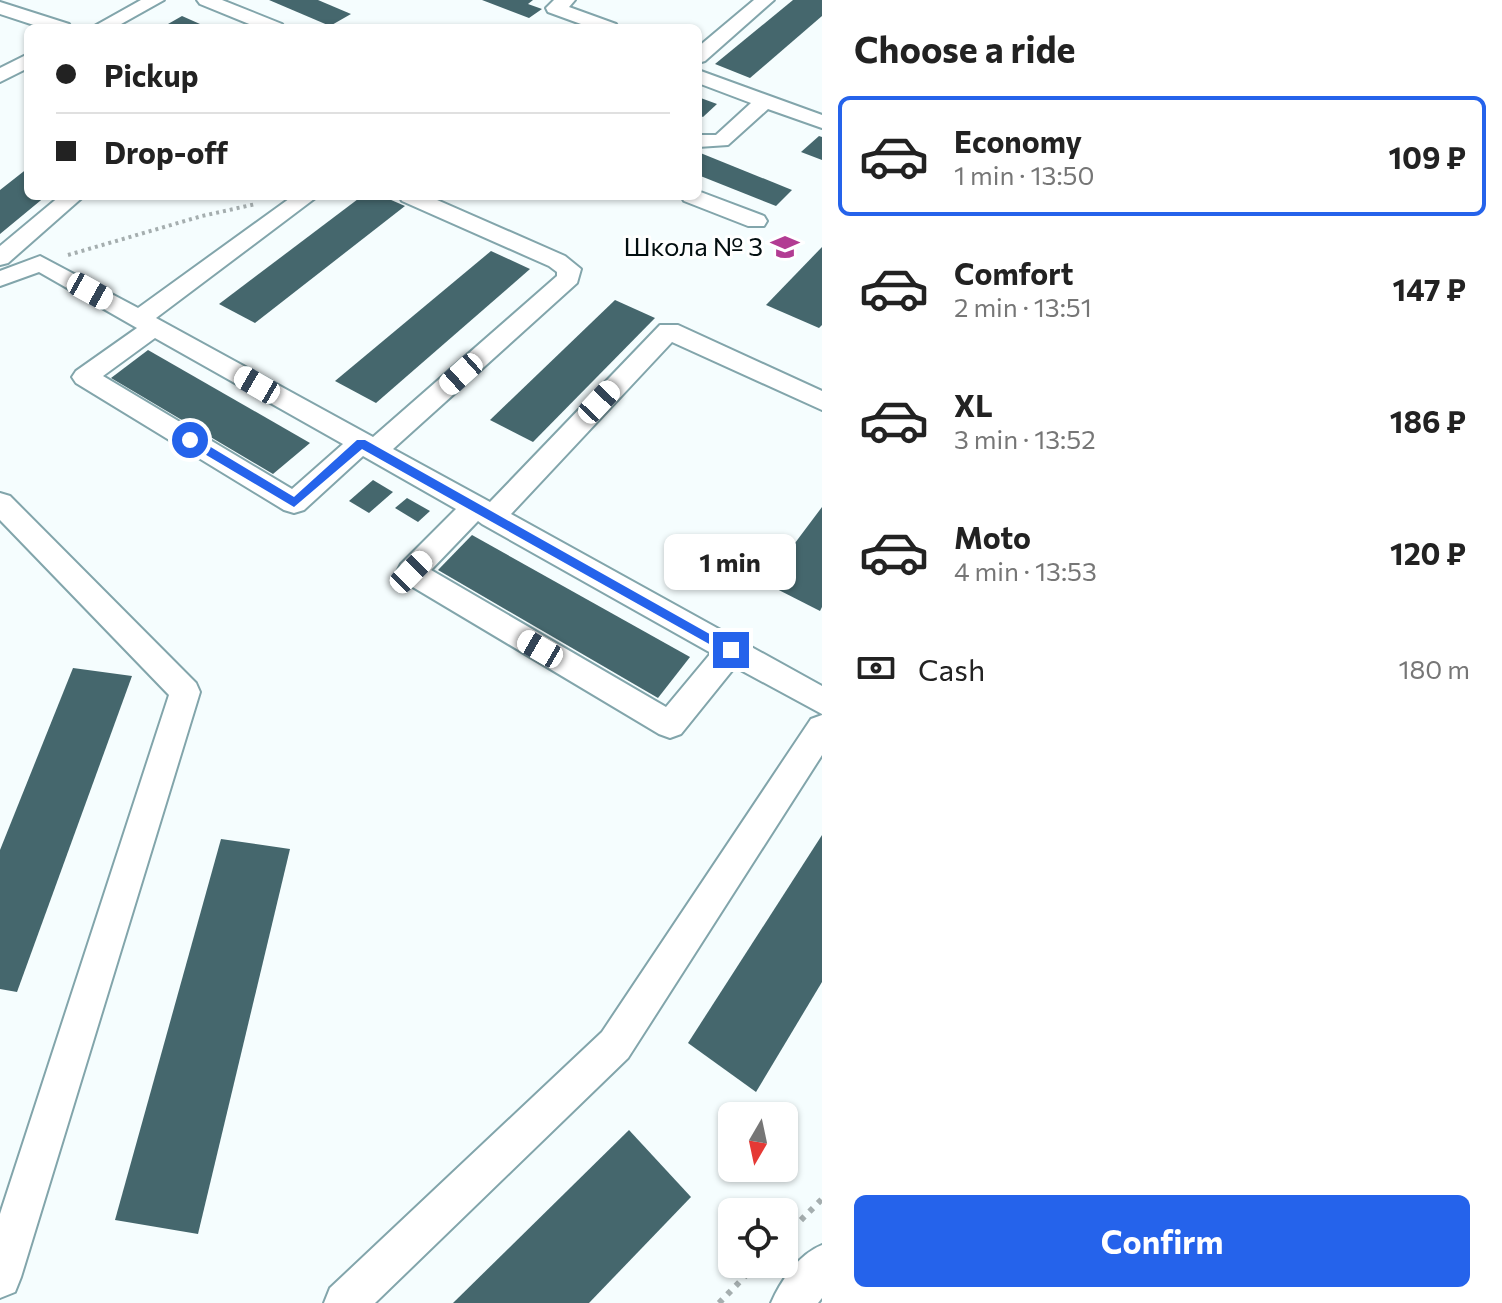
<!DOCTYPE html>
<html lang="en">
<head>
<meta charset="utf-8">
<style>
	:root { --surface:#fff; --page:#f2f2f2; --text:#222; --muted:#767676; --line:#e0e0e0; --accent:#2563eb }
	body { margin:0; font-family:Commissioner,sans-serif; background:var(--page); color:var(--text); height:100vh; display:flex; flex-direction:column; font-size:30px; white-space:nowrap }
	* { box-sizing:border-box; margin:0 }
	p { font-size:26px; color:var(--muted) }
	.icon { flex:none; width:44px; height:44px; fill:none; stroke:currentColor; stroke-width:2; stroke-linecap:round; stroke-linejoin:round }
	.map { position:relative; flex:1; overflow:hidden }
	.details { display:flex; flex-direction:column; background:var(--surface); width:680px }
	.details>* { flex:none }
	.hud { position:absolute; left:24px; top:24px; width:678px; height:176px; border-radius:12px; box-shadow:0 2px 6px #0004; display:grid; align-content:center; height:176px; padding:0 32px; background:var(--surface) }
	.needle { width:52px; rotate:189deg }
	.buttons { position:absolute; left:718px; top:1102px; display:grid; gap:16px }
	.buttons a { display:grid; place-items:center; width:80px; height:80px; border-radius:12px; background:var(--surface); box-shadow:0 2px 6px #0004; font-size:40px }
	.end { position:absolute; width:36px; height:36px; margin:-18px; border:10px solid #2563eb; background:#fff; box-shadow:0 0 0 4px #fff }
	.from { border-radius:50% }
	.bubble { position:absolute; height:56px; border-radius:12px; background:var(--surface); box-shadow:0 2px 6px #0004; font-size:26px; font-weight:700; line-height:56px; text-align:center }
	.car { position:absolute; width:24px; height:48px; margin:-24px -12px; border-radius:10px; box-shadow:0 0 6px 2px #0007; background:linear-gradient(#fff 24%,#345 0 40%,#fff 0 76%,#345 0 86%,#fff 0) }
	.hud b { display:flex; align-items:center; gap:28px; height:76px; font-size:30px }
	.hud b+b { border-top:2px solid var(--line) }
	.hud i { width:20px; height:20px; background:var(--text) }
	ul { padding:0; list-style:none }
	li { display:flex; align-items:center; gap:24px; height:120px; margin:0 16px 12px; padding:0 16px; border:4px solid transparent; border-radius:12px }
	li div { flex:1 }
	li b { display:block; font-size:30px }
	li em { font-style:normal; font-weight:700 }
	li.active { border-color:var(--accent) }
	li>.icon { width:72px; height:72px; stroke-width:1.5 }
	h2 { padding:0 32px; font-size:36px; line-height:96px }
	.pay { display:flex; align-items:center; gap:20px; height:88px; padding:0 32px; font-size:30px }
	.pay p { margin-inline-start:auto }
	.primary-button { display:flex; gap:16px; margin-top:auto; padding:16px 32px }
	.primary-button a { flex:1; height:92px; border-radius:12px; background:var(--accent); color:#fff; font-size:32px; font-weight:700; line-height:92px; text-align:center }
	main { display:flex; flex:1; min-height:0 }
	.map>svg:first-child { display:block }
	.building { fill:#45676d }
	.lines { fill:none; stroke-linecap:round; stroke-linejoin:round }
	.minor-casing { stroke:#82a5ab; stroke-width:4 }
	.path-far1 { stroke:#a5aeaf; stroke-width:4; stroke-dasharray:3 4; stroke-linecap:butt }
	.path { stroke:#a5aeaf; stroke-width:6; stroke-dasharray:5 7; stroke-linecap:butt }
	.minor { fill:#fff; fill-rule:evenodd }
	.route { fill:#2563eb }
	.labels { text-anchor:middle; stroke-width:6; stroke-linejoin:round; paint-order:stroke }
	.far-poi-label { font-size:26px; fill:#030e10; stroke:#fff; text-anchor:end }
</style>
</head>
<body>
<main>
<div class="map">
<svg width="822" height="1303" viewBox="0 0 822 1303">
	<rect width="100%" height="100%" fill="#f5fdfe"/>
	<g class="building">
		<polygon points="269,0 318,0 351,14 330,26"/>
		<polygon points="482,0 533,0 528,4 542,9 529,18"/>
		<polygon points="793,0 822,0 822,16 750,78 715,64"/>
		<polygon points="182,16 209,28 161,28"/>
		<polygon points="698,97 717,104 703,117 698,115"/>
		<polygon points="819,136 822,137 822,160 801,152"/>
		<polygon points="698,152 792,190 776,206 698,175"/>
		<polygon points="28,168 28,196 46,196 0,234 0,190"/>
		<polygon points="362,196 382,196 405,206 255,323 219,304"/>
		<polygon points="822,247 822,325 819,328 766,305"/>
		<polygon points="491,251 530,269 376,403 335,381"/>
		<polygon points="615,300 655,318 533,442 490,420"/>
		<polygon points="148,350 310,443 273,474 111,378"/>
		<polygon points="373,480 393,492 369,513 349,501"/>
		<polygon points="407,498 430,511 418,522 395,508"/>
		<polygon points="822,507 822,607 820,611 765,583"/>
		<polygon points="472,535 690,657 658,698 438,570"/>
		<polygon points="73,668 132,676 17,992 0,989 0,850"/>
		<polygon points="822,835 822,982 756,1092 688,1043"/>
		<polygon points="221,839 290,849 198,1234 115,1220"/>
		<polygon points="629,1130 691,1197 589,1303 453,1303"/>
	</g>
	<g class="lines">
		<defs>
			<g id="minor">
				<polygon points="141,0 164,0 114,28 91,28"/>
				<polygon points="197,0 222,0 282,24 284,28 259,28 200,4"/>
				<polygon points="554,0 575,0 569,7 616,24 618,28 592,28 548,12 546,8"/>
				<polygon points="754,0 774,0 705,61 698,63 698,47"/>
				<polygon points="0,2 69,24 71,28 43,28 0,14"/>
				<polygon points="28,54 28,68 0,82 0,68"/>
				<polygon points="698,70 822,115 822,128 768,109 728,145 698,147 698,135 716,135 751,103 698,83"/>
				<polygon points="698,191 764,216 767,221 764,226 748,226 684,201 681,196 698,196"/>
				<polygon points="60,196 84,196 8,263 0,265 0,246"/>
				<path d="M293,196H318L156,318L373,437L557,276V272L549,266L402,201L399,196H428L565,256L581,269L577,283L393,449L490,502L660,325H678L822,391V410L672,342L511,514L822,686V714L735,667L681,734L670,738L659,734L401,580L397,572L401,564L456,509L363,456L304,510L294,513L284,510L76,383L72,377L76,371L137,328L39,272L0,286V271L40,256L138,308ZM155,338L343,444L292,489L103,376ZM478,521L482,524L711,653L666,707L431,570Z"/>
				<polygon points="0,493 10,496 196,683 200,692 21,1277 15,1292 0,1298 0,1214 169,695 0,520"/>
				<polygon points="822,715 822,755 628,1058 375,1303 324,1303 330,1288 602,1032 811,719"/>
				<path d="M822,1245V1298L818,1303H771C781,1280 799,1254 822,1245Z"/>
			</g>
		</defs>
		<use href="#minor" class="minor-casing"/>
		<polyline class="path-far1" points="68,255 202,216 256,204"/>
		<g class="path">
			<polyline points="784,1237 822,1199"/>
			<polyline points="719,1303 757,1264"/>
		</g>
		<use href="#minor" class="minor"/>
	</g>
	<polygon class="route" points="186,437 194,437 294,497 357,440 365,440 738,650 736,654 727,654 362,449 294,507 186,443"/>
	<defs>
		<symbol id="school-bare" viewBox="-9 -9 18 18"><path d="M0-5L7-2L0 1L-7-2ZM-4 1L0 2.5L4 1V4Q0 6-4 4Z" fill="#b23c93" stroke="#fff" stroke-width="2.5" paint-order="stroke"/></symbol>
	</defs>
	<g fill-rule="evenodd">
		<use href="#school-bare" x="765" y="227" width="40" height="40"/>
	</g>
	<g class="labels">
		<g class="far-poi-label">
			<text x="763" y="256">Школа № 3</text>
		</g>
	</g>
</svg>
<div class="buttons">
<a><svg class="needle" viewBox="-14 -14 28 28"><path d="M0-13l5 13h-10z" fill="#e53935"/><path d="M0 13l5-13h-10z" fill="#767676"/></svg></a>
<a><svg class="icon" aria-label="locate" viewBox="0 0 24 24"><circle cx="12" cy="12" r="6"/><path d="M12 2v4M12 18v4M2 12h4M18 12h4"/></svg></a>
</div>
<i class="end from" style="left:190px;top:440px"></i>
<i class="end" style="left:731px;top:650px"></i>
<div class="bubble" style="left:664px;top:534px;width:132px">1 min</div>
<i class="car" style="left:90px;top:291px;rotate:119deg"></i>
<i class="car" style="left:461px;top:374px;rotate:228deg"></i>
<i class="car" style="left:257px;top:385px;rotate:300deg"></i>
<i class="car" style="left:599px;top:402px;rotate:43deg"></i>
<i class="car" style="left:411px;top:572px;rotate:45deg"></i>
<i class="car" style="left:540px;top:649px;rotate:300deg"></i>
<div class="hud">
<b><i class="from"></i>Pickup</b>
<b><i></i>Drop-off</b>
</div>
</div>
<section class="details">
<h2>Choose a ride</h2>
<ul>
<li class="active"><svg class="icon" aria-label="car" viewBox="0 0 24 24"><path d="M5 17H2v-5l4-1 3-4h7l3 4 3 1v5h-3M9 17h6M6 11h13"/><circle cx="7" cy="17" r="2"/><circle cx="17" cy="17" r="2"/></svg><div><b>Economy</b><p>1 min · 13:50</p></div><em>109 ₽</em></li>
<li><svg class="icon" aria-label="car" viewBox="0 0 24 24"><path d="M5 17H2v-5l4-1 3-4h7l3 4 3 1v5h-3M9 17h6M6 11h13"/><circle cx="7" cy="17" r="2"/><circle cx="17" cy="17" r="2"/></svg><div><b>Comfort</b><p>2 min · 13:51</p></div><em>147 ₽</em></li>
<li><svg class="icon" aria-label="car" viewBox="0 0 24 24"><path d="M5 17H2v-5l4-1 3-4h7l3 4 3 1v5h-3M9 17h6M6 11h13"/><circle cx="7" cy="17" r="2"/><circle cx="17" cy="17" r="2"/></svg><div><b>XL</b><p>3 min · 13:52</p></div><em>186 ₽</em></li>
<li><svg class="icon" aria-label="car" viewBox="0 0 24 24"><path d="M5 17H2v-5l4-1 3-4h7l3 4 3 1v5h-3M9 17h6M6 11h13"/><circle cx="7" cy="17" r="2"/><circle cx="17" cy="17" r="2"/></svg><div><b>Moto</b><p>4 min · 13:53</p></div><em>120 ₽</em></li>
</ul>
<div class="pay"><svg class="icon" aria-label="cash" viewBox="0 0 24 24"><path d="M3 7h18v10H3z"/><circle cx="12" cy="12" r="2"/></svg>Cash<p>180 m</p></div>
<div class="primary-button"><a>Confirm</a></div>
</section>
</main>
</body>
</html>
